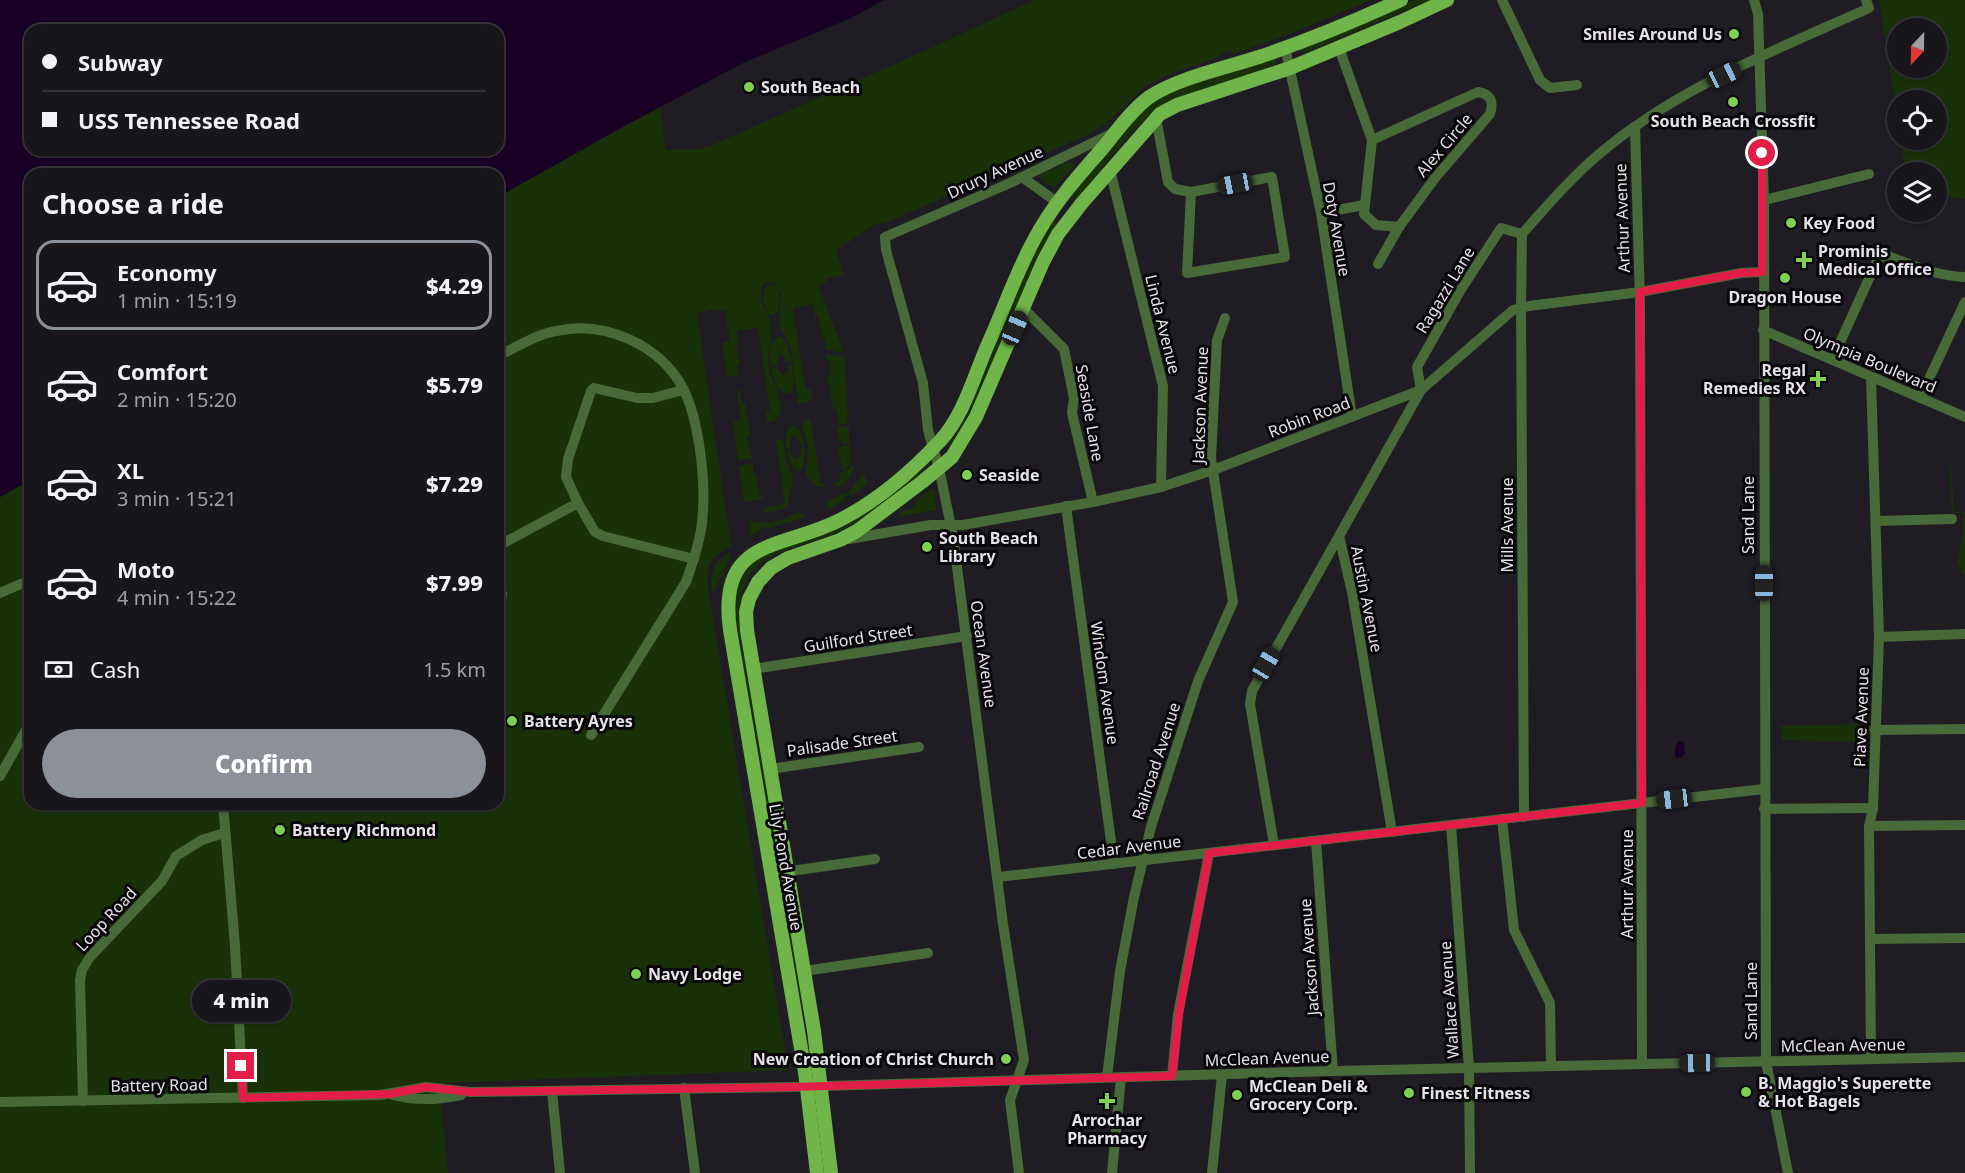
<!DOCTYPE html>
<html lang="en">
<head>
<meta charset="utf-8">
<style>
	:root { --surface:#18151b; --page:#252228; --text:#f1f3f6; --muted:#9f9fa3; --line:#36343a; --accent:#8c9099 }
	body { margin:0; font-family:"Noto Sans",sans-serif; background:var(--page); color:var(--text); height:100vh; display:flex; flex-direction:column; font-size:22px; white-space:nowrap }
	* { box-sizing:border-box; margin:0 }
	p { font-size:20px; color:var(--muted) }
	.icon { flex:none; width:33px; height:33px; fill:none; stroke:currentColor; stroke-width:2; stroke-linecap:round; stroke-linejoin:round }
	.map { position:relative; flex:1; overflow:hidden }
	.panel { position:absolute; left:24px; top:168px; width:480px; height:642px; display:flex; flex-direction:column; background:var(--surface); border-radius:18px; box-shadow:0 2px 4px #0004,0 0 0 2px var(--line) }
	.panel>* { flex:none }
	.hud { position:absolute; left:24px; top:24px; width:480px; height:132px; border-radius:18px; box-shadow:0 2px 4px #0004,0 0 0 2px var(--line); display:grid; align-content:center; height:132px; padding:0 18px; background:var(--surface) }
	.needle { width:39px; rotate:202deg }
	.controls { position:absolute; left:1887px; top:18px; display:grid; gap:12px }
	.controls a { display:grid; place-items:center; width:60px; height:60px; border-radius:50%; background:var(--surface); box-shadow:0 2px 4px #0004,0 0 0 2px var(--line); font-size:30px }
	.end { position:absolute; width:27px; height:27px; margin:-14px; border:8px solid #e11d48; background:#fff; box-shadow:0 0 0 3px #fff }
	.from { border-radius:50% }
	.bubble { position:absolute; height:42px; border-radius:21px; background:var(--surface); box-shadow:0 2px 4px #0004,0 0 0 2px var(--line); font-size:20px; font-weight:800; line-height:42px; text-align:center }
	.car { position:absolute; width:18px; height:36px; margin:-18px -9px; border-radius:8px; box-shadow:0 0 4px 2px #0007; background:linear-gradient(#222 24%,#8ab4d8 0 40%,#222 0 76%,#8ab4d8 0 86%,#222 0) }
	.hud b { display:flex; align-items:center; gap:21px; height:57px; font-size:22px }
	.hud b+b { border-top:2px solid var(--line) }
	.hud i { width:15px; height:15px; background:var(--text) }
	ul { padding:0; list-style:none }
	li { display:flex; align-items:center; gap:18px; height:90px; margin:0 12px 9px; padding:0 6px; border:3px solid transparent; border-radius:18px }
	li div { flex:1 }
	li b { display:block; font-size:22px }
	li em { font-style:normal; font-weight:800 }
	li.on { border-color:var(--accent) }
	li>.icon { width:54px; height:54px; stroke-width:1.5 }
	h2 { padding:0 18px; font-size:27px; line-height:72px }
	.pay { display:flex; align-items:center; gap:15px; height:66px; padding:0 18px; font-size:22px }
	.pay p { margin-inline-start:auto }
	.cta { display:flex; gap:12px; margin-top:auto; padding:12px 18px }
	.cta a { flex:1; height:69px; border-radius:36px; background:var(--accent); color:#fff; font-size:24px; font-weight:800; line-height:69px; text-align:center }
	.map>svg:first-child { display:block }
	.green { fill:#183109; fill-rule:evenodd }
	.water { fill:#180125; fill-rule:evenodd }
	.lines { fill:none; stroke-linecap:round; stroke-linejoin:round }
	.minor { stroke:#486938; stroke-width:10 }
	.major { stroke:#6fb549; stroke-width:14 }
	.route { stroke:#e11d48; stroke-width:8 }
	.poi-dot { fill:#7ed053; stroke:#09070a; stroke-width:2 }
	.labels { text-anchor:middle; stroke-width:6; stroke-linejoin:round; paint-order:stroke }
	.poi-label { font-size:16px; font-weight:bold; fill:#e5e2e8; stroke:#09070a; text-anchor:start }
	.street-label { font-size:16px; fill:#e5e2e8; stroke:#09070a }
</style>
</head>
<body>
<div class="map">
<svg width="1965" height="1173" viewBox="0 0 1965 1173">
	<rect width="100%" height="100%" fill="#201c24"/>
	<g class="green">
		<path d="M1034,0H1371L1279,38L1232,54L1231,50L1220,54L1218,58L1168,75L1146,86L1106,124L1085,136L888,222L874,225L836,251L844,275L827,278L826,282L818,285L844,353L825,349L826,338H822L818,316H815L813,304L793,308L806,390H811L812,400L798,404L791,349L779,325L781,293L774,282L765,283C753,299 769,310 771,326C773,339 767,352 769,367C771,381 781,393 781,407C781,414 777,419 772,422H767L766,412L770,410L758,328L737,331L739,343H736L740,365L736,366L739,375L727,377L722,345L724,342L730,341L725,310L716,311L714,309L697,314L731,546C705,558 706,571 709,596L788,1070L443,1083L441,1103L448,1173H0V497L30,480V804H498V197L660,107L666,150H694L708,147L942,43Z"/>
		<polygon points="1414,0 1430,0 1305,53 1300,51 1299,49"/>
		<path d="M1879,0H1965V199L1937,196L1936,172H1903L1904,163L1901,140H1936V100H1898L1897,119ZM1936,28V68H1898V28Z"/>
		<path d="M1273,58L1276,59L1275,65L1173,99C1139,116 1103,168 1078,198L1071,197L1073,192L1140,113L1158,99L1176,90Z"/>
		<polygon points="1069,162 1074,164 1074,166 1055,187 1050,186 1039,178 1039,175"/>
		<path d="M1052,219L1056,224L1045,244L968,420L950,445L949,443C965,421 977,397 982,371L1034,249Z"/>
		<path d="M771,284C782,289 780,301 778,311L773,316L768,313L763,301L764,288Z"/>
		<path d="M780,336L787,343L792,362L787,363L784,357L780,355L777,365L771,366C770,355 767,340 780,336Z"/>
		<polygon points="826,354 845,357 848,421 845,424 837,425 839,423 837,409 833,409 827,376 831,375 829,361 827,361"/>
		<polygon points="792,364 794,383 791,393 786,394 777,388 771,368 777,367 780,373 784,375 788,371 788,365"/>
		<polygon points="737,390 740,390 742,403 745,403 751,436 747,437 752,459 738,460 733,424 735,421 741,419"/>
		<polygon points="810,417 821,484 825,484 823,487 816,486 815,483 806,476 808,446 802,426"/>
		<polygon points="794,425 799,429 805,445 801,446 797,437 793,436 790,440 790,448 786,448 786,433 790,426"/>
		<polygon points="846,426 849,427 849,443 842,444 841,439 839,439 837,428"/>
		<polygon points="775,438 783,441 787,462 793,476 788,505 783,509 765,512 764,508 785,504"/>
		<polygon points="850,445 851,464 845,469 839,471 842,469 838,447"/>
		<polygon points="805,447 804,465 800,471 796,471 791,465 787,450 790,450 792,456 797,459 801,454 801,448"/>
		<polygon points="753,463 753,474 756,474 760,496 762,496 763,499 744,502 739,466"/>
		<polygon points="852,466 856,466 844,484 836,487 835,482 840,481 839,474"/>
		<polygon points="1949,466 1951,466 1954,511 1963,512 1965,514 1965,575 1962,574 1957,560 1963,534 1963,515 1961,513 1952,513"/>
		<path d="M922,469C921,478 907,485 900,491C881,506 861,522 839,532C786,554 735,550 740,625L779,860L775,862L732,605L739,581L756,558L823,531Z"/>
		<polygon points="863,473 868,483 851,496 850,494 844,497 845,500 828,509 827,500 849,492"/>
		<polygon points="932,489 935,491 936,510 897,517 908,508 910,510 916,505 914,502"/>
		<polygon points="798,512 805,517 767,529 765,526 750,538 749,521 765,523 781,520"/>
		<path d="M731,552C731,558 717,589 712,592C709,573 714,561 731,552Z"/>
		<polygon points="1864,724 1864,742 1782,740 1781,726"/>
		<polygon points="779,881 783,882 808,1029 792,977"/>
	</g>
	<g class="water">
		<path d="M0,0H884L851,18L743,63L624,126L498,197V174H30V480L0,497ZM30,30H498V150H30Z"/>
		<path d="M1680,741L1684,743L1685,754L1682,757L1676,758C1674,754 1674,743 1680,741Z"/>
	</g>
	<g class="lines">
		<g class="minor">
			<polyline points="1502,0 1540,80 1550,88 1577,85"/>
			<polyline points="1754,0 1758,14 1764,200 1766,1062 1788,1173"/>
			<polyline points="1285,47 1321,213 1352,417"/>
			<path d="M1339,48L1372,140L1364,214L1376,225L1399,227L1435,178L1490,114C1494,102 1491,94 1478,92L1372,140"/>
			<polyline points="1156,118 1168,182 1175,189 1191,192"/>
			<polyline points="1635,127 1640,302 1642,1064"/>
			<polyline points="1110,170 1163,386 1161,487"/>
			<polyline points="1022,177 1058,203"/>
			<polygon points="1272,177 1285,257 1187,273 1191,192"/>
			<polyline points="1764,200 1869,174"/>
			<polyline points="1321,213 1364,205"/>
			<polyline points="1522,234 1521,308 1524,817"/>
			<path d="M1522,234C1546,207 1570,179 1598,155C1676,88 1776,50 1869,8L1866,0"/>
			<polyline points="1378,264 1399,227"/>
			<polyline points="1023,308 1064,349 1074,398 1072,413 1093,502"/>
			<polyline points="1763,330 1965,417"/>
			<path d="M498,356C517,347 535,335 556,331C605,320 661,345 684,390C699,422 705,476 703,511C702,536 694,559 686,582L591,735"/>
			<path d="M1832,360L1877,261L1882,256H1888C1914,266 1937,276 1965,277"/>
			<polyline points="683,390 653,398 637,398 594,388 591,391 568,459 566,477 578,503 595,532 603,536 694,559"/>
			<polyline points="1920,398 1965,302"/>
			<polyline points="1066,506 1114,864"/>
			<polyline points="1877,521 1952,519"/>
			<polyline points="1339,536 1352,592 1392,832"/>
			<polyline points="849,539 931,525 963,525 1093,502 1161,487 1213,470 1421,390 1513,310 1529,306 1640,292 1741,273 1762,272"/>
			<polyline points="498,546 578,503"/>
			<polyline points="498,581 502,594 498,617"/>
			<polyline points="0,593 30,580"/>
			<polyline points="1879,637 1965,634"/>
			<polyline points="753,669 967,636"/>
			<polyline points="1874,730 1965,729"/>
			<polyline points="770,769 919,747"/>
			<polyline points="0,776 30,723"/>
			<polyline points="223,804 235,946 243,1098"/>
			<polyline points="1764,809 1873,808"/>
			<polyline points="1502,819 1514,930 1550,1003 1551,1066"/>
			<polyline points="1451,825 1469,1068 1470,1173"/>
			<polyline points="1869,826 1965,825"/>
			<polyline points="1316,841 1333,1071"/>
			<polyline points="1274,845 1250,704 1252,691 1421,390 1417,367 1460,291 1501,228 1522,234"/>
			<polyline points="770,874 875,859"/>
			<polyline points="998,877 1764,789"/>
			<polyline points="1870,939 1965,938"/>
			<polyline points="804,971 928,953"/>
			<polyline points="1871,1059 1869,826 1873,808 1879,637 1871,377"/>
			<polyline points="1172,1076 1178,1014 1209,853"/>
			<polyline points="1107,1077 1120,971 1134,897 1151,827 1198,681 1233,602 1211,458 1217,340 1225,318"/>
			<polyline points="684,1088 695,1173"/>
			<polyline points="552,1091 560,1173"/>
			<path d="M393,1095C416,1101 438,1100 461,1095"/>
			<polyline points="83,1101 80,980 82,970 90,957 162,881 176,856 202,840 224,833"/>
			<polyline points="0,1102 380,1095 426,1087 470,1092 792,1087 1333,1071 1965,1057"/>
			<polyline points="1019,1173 1010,1100 1024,1060 1003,924 953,536 939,468 928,430 923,383 886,250 885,237 1010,183 1113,133"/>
			<polyline points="1112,1173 1121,1077"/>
			<polyline points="1212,1173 1222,1075"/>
		</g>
		<g class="major">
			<path d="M817,1173L805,1072L730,630C717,537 781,550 840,520C877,501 912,471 940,441C964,415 974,376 988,344C1005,307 1018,266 1039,231C1056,201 1079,175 1102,149C1116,132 1130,112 1148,98C1174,79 1228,67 1259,57C1307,41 1355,21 1401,0"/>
			<polyline points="831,1173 814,1031 747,630 746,612 749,599 758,582 771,568 788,558 840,540 857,531 922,482 952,457 976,417 1043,262 1058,234 1082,203 1160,114 1177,105 1290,68 1400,22 1447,0"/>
		</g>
	</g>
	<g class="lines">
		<polyline class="route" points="241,1066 243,1098 390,1094 426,1087 470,1092 792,1087 1172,1076 1179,1014 1209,853 1642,803 1640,292 1741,273 1762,272 1762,153"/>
	</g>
	<g class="poi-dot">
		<circle cx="1734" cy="34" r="6"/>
		<circle cx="749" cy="87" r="6"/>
		<circle cx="1733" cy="102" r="6"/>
		<circle cx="1791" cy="223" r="6"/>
		<path d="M1801 251h6v6h6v6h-6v6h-6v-6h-6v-6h6z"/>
		<circle cx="1785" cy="278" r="6"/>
		<path d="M1815 370h6v6h6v6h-6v6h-6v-6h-6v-6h6z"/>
		<circle cx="967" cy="475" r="6"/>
		<circle cx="927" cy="547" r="6"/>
		<circle cx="512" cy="721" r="6"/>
		<circle cx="280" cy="830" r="6"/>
		<circle cx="636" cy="974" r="6"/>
		<circle cx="1006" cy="1059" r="6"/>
		<circle cx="1746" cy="1092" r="6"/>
		<circle cx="1409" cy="1093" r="6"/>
		<circle cx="1237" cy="1095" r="6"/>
		<path d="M1104 1092h6v6h6v6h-6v6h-6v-6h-6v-6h6z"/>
	</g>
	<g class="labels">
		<g class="poi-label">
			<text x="1722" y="40" text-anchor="end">Smiles Around Us</text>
			<text x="761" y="93">South Beach</text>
			<text x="1733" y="127" text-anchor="middle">South Beach Crossfit</text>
			<text x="1803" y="229">Key Food</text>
			<text x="1818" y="257">Prominis<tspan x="1818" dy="18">Medical Office</tspan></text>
			<text x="1785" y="303" text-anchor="middle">Dragon House</text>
			<text x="1806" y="376" text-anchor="end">Regal<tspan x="1806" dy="18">Remedies RX</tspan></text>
			<text x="979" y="481">Seaside</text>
			<text x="939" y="544">South Beach<tspan x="939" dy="18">Library</tspan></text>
			<text x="524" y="727">Battery Ayres</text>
			<text x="292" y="836">Battery Richmond</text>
			<text x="648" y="980">Navy Lodge</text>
			<text x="994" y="1065" text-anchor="end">New Creation of Christ Church</text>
			<text x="1758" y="1089">B. Maggio's Superette<tspan x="1758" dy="18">&amp; Hot Bagels</tspan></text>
			<text x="1249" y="1092">McClean Deli &amp;<tspan x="1249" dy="18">Grocery Corp.</tspan></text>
			<text x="1421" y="1099">Finest Fitness</text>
			<text x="1107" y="1126" text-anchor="middle">Arrochar<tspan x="1107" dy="18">Pharmacy</tspan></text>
		</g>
		<g class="street-label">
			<text transform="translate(1444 145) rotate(-50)" y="6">Alex Circle</text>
			<text transform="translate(995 172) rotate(-25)" y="6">Drury Avenue</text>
			<text transform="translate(1622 218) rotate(-92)" y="6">Arthur Avenue</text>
			<text transform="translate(1337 229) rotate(80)" y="6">Doty Avenue</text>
			<text transform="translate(1445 290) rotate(-59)" y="6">Ragazzi Lane</text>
			<text transform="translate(1163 324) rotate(76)" y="6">Linda Avenue</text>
			<text transform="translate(1870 360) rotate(23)" y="6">Olympia Boulevard</text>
			<text transform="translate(1200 405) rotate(-88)" y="6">Jackson Avenue</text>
			<text transform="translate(1090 413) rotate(80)" y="6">Seaside Lane</text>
			<text transform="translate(1309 417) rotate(-21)" y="6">Robin Road</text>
			<text transform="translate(1748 515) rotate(-90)" y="6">Sand Lane</text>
			<text transform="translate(1507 525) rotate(-90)" y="6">Mills Avenue</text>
			<text transform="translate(1367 599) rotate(79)" y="6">Austin Avenue</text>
			<text transform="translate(858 638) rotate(-9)" y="6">Guilford Street</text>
			<text transform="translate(984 654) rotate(82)" y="6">Ocean Avenue</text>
			<text transform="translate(1105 683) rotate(82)" y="6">Windom Avenue</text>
			<text transform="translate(1861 717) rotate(-88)" y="6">Piave Avenue</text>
			<text transform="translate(842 743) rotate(-8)" y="6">Palisade Street</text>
			<text transform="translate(1156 761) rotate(-72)" y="6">Railroad Avenue</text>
			<text transform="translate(1129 847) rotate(-7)" y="6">Cedar Avenue</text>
			<text transform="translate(786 867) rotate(80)" y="6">Lily Pond Avenue</text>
			<text transform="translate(1627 884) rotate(-90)" y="6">Arthur Avenue</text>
			<text transform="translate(106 919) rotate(-47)" y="6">Loop Road</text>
			<text transform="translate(1309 957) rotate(-94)" y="6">Jackson Avenue</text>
			<text transform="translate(1449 1000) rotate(-94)" y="6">Wallace Avenue</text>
			<text transform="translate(1751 1001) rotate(-90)" y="6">Sand Lane</text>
			<text transform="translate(1843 1045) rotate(-1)" y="6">McClean Avenue</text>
			<text transform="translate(1267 1058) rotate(-2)" y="6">McClean Avenue</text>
			<text transform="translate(159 1085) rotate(-1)" y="6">Battery Road</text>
		</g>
	</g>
</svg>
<div class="controls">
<a><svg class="needle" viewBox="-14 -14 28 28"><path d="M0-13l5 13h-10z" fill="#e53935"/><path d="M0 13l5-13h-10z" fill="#9f9fa3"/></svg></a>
<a><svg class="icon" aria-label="locate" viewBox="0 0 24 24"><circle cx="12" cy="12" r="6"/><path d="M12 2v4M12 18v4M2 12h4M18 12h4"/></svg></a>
<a><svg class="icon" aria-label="layers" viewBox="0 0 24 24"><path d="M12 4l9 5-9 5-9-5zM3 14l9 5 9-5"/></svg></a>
</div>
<i class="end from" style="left:1762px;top:153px"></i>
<i class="end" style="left:241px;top:1066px"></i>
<div class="bubble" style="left:192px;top:980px;width:99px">4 min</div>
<i class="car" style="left:1724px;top:75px;rotate:65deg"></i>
<i class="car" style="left:1235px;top:184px;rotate:259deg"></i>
<i class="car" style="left:1015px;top:328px;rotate:23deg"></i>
<i class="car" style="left:1764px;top:583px;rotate:0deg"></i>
<i class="car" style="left:1266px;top:664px;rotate:30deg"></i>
<i class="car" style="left:1674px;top:799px;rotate:263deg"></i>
<i class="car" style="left:1697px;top:1063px;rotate:269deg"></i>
<div class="hud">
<b><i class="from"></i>Subway</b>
<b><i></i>USS Tennessee Road</b>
</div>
<section class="panel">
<h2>Choose a ride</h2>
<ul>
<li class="on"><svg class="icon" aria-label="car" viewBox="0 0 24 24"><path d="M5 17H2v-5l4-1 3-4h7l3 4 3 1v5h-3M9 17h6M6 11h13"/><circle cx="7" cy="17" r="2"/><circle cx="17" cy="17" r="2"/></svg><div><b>Economy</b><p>1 min · 15:19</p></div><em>$4.29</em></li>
<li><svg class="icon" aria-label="car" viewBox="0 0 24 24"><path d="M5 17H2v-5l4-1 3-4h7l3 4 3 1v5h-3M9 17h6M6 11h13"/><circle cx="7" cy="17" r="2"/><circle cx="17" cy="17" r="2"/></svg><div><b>Comfort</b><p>2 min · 15:20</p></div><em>$5.79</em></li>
<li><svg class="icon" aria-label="car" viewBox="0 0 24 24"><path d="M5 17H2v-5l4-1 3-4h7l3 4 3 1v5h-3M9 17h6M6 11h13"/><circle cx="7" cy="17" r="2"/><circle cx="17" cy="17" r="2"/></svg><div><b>XL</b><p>3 min · 15:21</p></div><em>$7.29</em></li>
<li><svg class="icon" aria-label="car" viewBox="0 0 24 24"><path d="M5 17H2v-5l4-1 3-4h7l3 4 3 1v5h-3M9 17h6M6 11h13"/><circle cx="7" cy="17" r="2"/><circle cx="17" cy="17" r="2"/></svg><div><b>Moto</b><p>4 min · 15:22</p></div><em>$7.99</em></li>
</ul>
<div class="pay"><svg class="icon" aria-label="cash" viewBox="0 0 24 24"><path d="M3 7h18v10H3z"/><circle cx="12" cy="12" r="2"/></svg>Cash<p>1.5 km</p></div>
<div class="cta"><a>Confirm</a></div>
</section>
</div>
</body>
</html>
